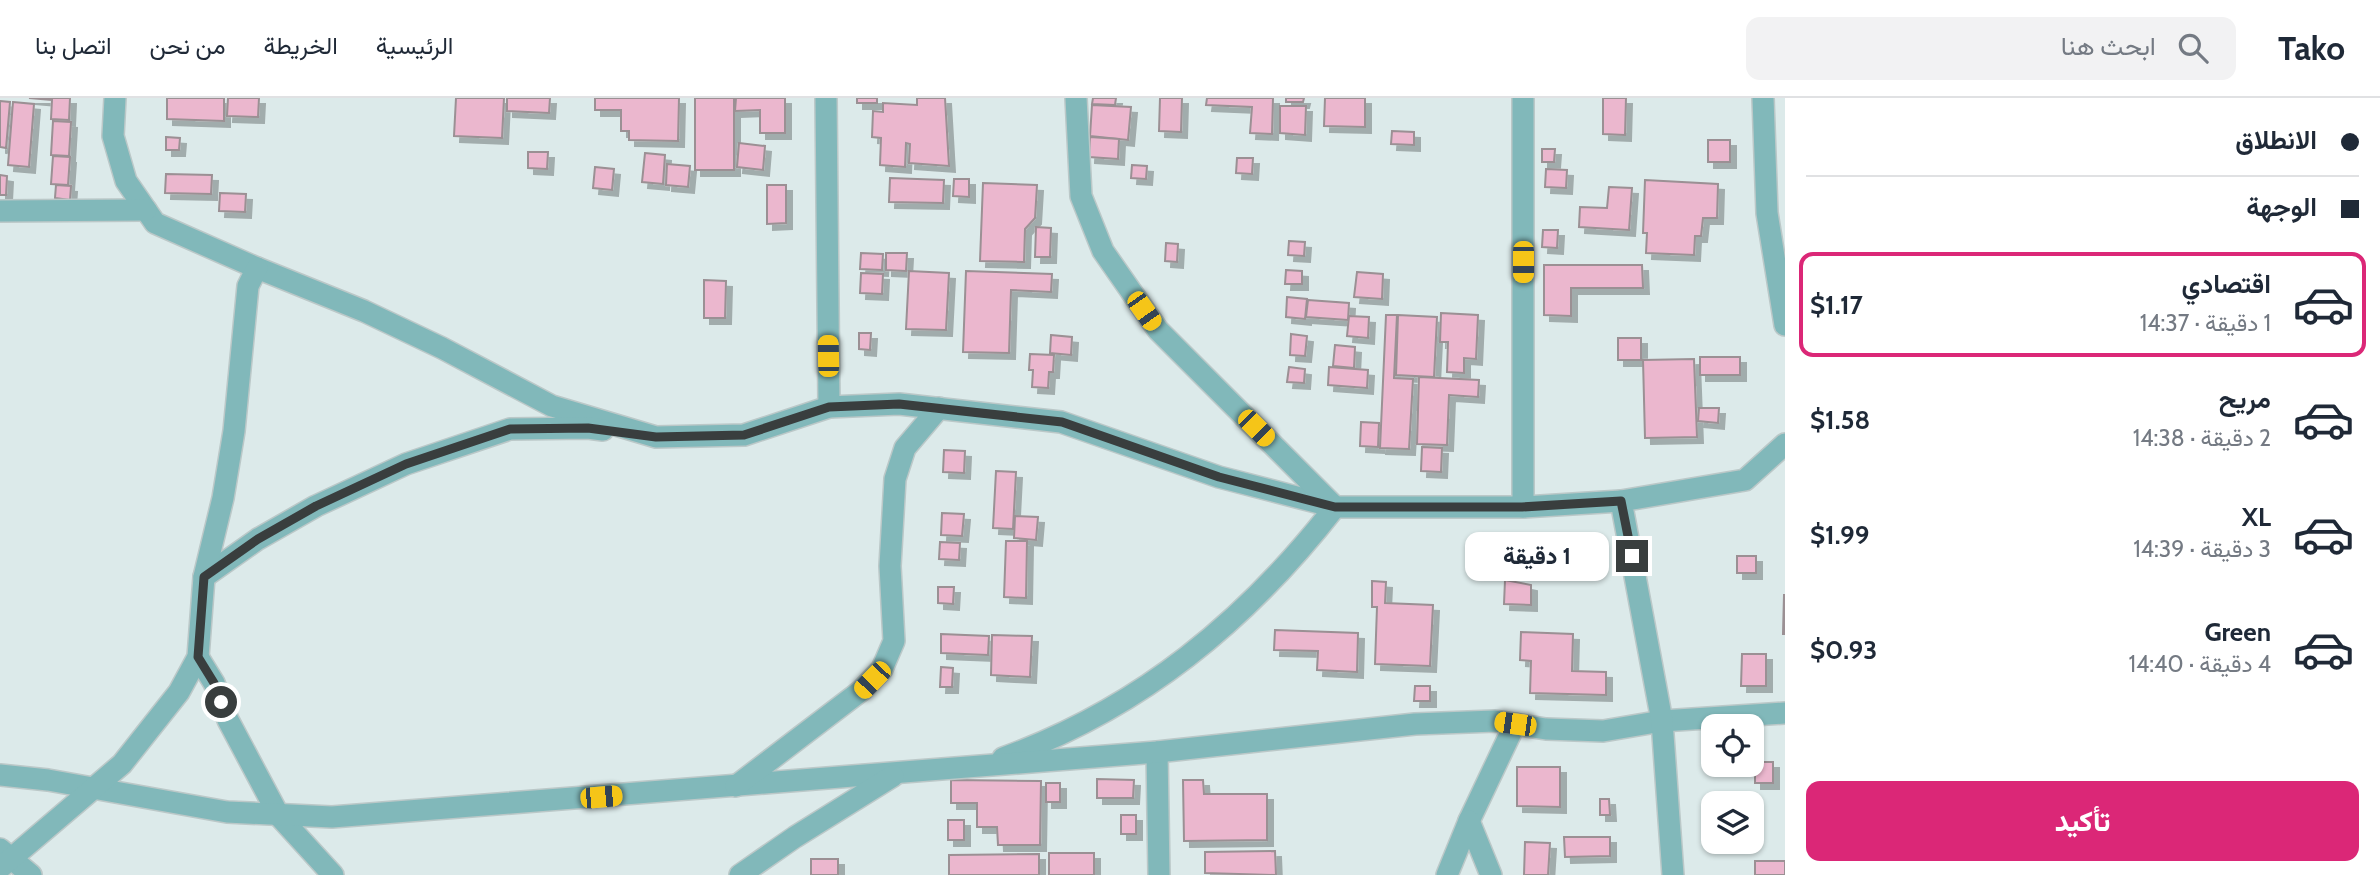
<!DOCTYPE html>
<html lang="ar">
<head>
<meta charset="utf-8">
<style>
	:root { --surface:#fff; --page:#f2f2f3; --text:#1f2937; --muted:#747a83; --line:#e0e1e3; --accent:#db2777 }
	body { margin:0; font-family:Cabin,Vazirmatn,sans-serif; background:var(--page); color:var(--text); direction:rtl; height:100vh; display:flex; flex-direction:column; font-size:26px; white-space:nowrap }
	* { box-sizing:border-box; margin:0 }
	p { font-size:23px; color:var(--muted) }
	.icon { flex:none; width:38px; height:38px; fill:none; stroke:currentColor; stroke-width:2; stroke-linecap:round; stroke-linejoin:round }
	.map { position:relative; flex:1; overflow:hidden; direction:ltr }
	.drawer { display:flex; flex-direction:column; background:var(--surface); width:595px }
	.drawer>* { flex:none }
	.top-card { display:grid; align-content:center; height:154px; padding:0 21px; background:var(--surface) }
	.fabs { position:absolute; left:1701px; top:616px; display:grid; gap:14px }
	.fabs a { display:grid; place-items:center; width:63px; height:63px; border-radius:14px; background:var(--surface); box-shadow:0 2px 5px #0004; font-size:35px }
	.end { position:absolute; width:32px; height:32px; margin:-16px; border:9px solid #393e3e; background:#fff; box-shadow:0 0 0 4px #fff }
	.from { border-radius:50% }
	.bubble { position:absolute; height:49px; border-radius:14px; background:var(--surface); box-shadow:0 2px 5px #0004; font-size:23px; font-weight:800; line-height:49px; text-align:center; direction:rtl }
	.car { position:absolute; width:21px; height:42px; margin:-21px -10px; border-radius:9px; box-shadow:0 0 5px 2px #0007; background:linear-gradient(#f5c518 24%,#345 0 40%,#f5c518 0 76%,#345 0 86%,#f5c518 0) }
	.top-card b { display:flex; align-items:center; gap:24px; height:66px; font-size:26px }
	.top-card b+b { border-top:2px solid var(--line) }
	.top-card i { width:18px; height:18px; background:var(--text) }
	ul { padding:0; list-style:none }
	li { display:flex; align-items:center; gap:21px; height:105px; margin:0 14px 10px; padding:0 7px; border:4px solid transparent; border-radius:14px }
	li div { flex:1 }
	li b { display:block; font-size:26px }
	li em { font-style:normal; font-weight:800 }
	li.current { border-color:var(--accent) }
	li>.icon { width:63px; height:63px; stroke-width:1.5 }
	.primary-button { display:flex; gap:14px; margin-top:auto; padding:14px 21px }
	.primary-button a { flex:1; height:80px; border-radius:14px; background:var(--accent); color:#fff; font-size:28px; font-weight:800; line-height:80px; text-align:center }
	header { display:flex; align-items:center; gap:42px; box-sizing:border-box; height:98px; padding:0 35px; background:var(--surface); border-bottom:2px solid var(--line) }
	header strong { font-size:33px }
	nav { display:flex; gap:38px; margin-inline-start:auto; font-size:24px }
	.search { width:490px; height:63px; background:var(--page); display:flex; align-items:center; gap:18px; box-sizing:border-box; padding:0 24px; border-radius:14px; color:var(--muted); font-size:26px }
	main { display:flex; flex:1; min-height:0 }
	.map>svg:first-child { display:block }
	.building { fill:#ebb7ce; stroke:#9b9094; stroke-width:2; filter:url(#shadow) }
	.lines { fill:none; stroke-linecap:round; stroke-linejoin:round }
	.street-casing { stroke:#bbc8c8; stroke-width:24 }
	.street { stroke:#81b8ba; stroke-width:21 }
	.route { stroke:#393e3e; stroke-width:9 }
</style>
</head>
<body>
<header>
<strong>Tako</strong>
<div class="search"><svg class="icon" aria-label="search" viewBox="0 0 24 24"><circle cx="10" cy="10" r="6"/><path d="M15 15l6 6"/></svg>ابحث هنا</div>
<nav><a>الرئيسية</a><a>الخريطة</a><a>من نحن</a><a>اتصل بنا</a></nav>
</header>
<main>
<section class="drawer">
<div class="top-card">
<b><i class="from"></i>الانطلاق</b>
<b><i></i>الوجهة</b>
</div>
<ul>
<li class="current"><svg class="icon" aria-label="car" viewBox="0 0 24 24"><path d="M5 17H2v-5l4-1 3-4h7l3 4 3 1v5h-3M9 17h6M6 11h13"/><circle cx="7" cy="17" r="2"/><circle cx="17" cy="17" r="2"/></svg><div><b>اقتصادي</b><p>1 دقيقة · 14:37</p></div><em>$1.17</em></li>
<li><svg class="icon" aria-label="car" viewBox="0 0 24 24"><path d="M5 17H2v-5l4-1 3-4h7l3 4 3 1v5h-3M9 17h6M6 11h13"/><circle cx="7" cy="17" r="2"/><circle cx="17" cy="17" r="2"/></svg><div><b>مريح</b><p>2 دقيقة · 14:38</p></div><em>$1.58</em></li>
<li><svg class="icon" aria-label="car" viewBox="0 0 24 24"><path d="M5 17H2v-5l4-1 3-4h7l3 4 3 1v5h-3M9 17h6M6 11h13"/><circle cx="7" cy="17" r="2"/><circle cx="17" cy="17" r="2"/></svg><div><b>XL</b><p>3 دقيقة · 14:39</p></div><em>$1.99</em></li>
<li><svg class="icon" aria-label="car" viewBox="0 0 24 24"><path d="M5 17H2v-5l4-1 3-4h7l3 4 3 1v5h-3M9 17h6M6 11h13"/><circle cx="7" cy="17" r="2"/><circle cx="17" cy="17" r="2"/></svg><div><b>Green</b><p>4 دقيقة · 14:40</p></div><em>$0.93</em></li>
</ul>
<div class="primary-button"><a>تأكيد</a></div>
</section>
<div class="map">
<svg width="1785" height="777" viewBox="0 0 1785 777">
	<defs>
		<filter id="shadow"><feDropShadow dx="6" dy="6" stdDeviation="0" flood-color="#0004"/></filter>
	</defs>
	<rect width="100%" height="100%" fill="#dceaea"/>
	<g class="building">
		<polygon points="29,0 70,0 69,22 51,21 52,2"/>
		<polygon points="167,0 224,0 224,23 167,21"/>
		<polygon points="228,0 259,0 258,19 227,18"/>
		<polygon points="456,0 504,0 502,40 454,38"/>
		<polygon points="507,0 550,0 549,15 507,13"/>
		<polygon points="595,0 679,0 678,43 629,42 629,33 621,33 621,12 595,12"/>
		<rect x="695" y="0" width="39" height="72"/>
		<polygon points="736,0 785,0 785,35 760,35 760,12 735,13"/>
		<rect x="857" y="0" width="20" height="5"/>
		<polygon points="917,0 945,0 949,68 909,65 910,46 906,45 905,69 880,67 881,40 872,39 873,13 883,14 883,5 917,7"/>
		<polygon points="1093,0 1116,0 1115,7 1092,6"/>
		<polygon points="1160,0 1182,0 1181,34 1159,33"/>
		<polygon points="1207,0 1273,0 1272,36 1250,35 1252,9 1206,7"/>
		<polygon points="1286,0 1304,0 1303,4 1286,4"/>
		<polygon points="1325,0 1365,0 1365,29 1324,28"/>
		<polygon points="1603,0 1626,0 1625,37 1603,36"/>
		<polygon points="0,3 10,4 6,50 0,49"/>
		<polygon points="13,4 34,6 29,69 8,67"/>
		<polygon points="1092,7 1131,9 1128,42 1090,38"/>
		<polygon points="1280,8 1306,8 1305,37 1280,35"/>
		<polygon points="53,23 71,24 69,58 51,57"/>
		<polygon points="1392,33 1414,34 1414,47 1391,46"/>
		<polygon points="166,39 180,40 179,52 166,52"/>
		<polygon points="1090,39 1119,41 1118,61 1089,59"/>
		<rect x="1708" y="42" width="22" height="22"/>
		<polygon points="739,45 765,48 763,72 737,69"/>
		<polygon points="1542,51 1555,51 1554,64 1542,64"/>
		<polygon points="528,54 548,54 547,71 528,70"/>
		<polygon points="645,55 665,57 663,86 642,84"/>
		<polygon points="53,58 70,59 68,87 51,86"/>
		<polygon points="1237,60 1253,60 1252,76 1236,75"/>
		<polygon points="667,66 690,68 688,89 666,87"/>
		<polygon points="1132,67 1147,68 1146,81 1131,80"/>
		<polygon points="595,69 614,71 612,92 593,90"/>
		<polygon points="1546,71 1567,72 1566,90 1545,89"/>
		<polygon points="166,76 212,77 211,96 165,95"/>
		<polygon points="0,77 7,78 6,97 0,97"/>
		<polygon points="890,80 944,82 943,105 889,104"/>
		<polygon points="954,81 969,81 969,99 953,98"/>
		<polygon points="1645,82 1718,86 1717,120 1703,120 1701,138 1695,138 1694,157 1646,155 1647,135 1643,135"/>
		<polygon points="983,85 1037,87 1035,120 1025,131 1024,164 980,163"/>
		<polygon points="56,87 71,88 70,102 55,100"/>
		<polygon points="767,87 786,87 786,125 767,126"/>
		<polygon points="1609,89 1632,90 1629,132 1579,129 1580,109 1607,110"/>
		<polygon points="220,95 246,96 245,114 219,113"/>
		<polygon points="1036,129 1051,130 1050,159 1035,159"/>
		<polygon points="1543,132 1558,132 1557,150 1542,149"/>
		<polygon points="1289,143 1305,144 1304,158 1288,157"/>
		<polygon points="1166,145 1178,146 1177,164 1165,163"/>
		<polygon points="861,155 883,156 882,172 860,171"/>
		<polygon points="886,155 907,155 906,173 886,172"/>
		<polygon points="1544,167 1642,167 1643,190 1571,190 1571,218 1544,217"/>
		<polygon points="1286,172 1302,173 1302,186 1285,186"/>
		<polygon points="909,173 949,175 946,232 906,231"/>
		<polygon points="966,173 1052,176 1051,194 1011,192 1009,255 963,254"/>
		<polygon points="1357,174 1383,176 1382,201 1354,199"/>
		<polygon points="861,175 883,176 882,196 860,195"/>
		<polygon points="704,182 726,183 725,220 704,220"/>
		<polygon points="1287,199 1307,201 1305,221 1286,219"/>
		<polygon points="1308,202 1349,205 1348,222 1306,219"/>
		<polygon points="1441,215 1478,217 1476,261 1464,260 1464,275 1447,274 1448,244 1440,244"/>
		<polygon points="1386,217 1397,217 1394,280 1413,281 1409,351 1380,350"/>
		<polygon points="1398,217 1437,219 1434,279 1396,277"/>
		<polygon points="1349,218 1369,219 1368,240 1347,238"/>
		<polygon points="859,235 871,235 870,252 859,251"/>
		<polygon points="1291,236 1307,238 1305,258 1290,257"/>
		<polygon points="1051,237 1072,239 1071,257 1050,255"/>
		<rect x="1618" y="240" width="23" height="22"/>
		<polygon points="1335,247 1355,249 1354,270 1333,268"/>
		<polygon points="1030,256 1054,257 1053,274 1049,274 1048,290 1032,289 1033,272 1029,272"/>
		<rect x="1700" y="259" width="40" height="18"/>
		<polygon points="1694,261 1697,339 1645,340 1643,262"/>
		<polygon points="1289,269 1305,271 1304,285 1287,284"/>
		<polygon points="1329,269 1368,272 1367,290 1328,287"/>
		<polygon points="1419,279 1479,282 1478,299 1449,297 1447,347 1417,346"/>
		<polygon points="1699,310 1719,310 1718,325 1698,323"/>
		<polygon points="1361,324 1379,325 1378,349 1360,348"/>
		<polygon points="1422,349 1442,350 1441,374 1421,373"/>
		<polygon points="944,352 965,353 964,375 943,374"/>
		<polygon points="996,373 1016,374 1013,431 993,430"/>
		<polygon points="942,415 964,416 962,438 941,437"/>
		<polygon points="1015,418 1038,419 1036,442 1014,440"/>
		<polygon points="1006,443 1027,443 1026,500 1004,499"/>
		<polygon points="940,444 960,445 959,462 939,461"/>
		<rect x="1737" y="458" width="19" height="17"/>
		<polygon points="1505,482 1531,487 1531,507 1504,506"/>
		<polygon points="1372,483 1386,484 1385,505 1433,507 1430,568 1375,566 1377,509 1372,509"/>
		<polygon points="938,489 954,489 953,506 938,505"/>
		<polygon points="1784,497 1785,497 1785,536 1783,536"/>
		<polygon points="1275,532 1358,535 1357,574 1317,572 1318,553 1274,552"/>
		<polygon points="1521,534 1573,536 1572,573 1606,574 1606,597 1530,595 1531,563 1520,562"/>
		<polygon points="941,536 989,538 988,557 941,555"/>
		<polygon points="992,537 1032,538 1030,579 991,577"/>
		<polygon points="1742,556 1766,556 1766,588 1741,588"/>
		<polygon points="941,569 953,570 952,589 940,589"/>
		<polygon points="1415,588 1430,588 1430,603 1414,603"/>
		<rect x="1755" y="664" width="18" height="21"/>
		<polygon points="1517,669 1560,669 1560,709 1517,708"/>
		<polygon points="1097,681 1134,682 1133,700 1097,700"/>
		<polygon points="951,682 1041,683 1040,747 998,747 997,729 977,729 977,705 951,705"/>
		<polygon points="1183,682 1203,682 1204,696 1267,696 1267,742 1184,743"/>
		<rect x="1046" y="685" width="14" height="19"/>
		<polygon points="1600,701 1609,701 1610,717 1600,717"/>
		<rect x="1121" y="717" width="15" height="19"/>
		<rect x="948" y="722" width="16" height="20"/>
		<polygon points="1564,739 1610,739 1610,758 1565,759"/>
		<polygon points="1525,744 1550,745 1548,777 1524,777"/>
		<polygon points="1275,753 1276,777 1205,775 1205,754"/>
		<rect x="1049" y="755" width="45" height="22"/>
		<polygon points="1039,756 1039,777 949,777 949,757"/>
		<rect x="811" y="761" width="27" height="16"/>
		<rect x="1755" y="763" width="30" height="14"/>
	</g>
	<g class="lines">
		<defs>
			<g id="street">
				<polyline points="115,0 113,38 126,83 155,125 257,170 364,213 442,250 552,308 656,339 744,337 829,309 899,306 1061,324 1219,379 1335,409 1523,409 1621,403"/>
				<polyline points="826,0 829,309"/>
				<polyline points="1763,0 1767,115 1785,227"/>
				<polyline points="0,113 146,112"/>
				<polyline points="1523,409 1523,0"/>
				<polyline points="204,479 258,441 316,408 406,366 510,331 588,330 603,332"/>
				<polyline points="198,559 214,585 228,622 279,718 333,777"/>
				<polyline points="1157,654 1159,777"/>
				<path d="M1003,660C1141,610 1246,523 1335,409L1158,232L1103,153L1081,98L1076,0"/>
				<polyline points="0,677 48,682 227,714 332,719 1157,654 1415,626 1495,623 1546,631 1603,633 1662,623 1785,615"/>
				<polyline points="736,688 862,592 882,571 894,543 890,468 895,381 905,350 939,310"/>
				<polyline points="1469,723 1515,626"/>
				<polyline points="0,751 31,777"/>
				<polyline points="0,770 122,666 179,594 198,559 204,479 223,400 234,333 248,188 257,170"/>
				<polyline points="740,777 795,739 893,678"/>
				<polyline points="1447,777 1469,723 1491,777"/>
				<polyline points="1673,777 1662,623 1621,403 1745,382 1785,346"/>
			</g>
		</defs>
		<use href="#street" class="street-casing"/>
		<use href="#street" class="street"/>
	</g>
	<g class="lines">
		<polyline class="route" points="221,604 214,585 198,559 204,479 258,441 316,408 406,366 510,331 588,330 656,339 744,337 829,309 899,306 1062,324 1219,379 1335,409 1522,409 1621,403 1632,458"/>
	</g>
</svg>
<div class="fabs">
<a><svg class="icon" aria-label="locate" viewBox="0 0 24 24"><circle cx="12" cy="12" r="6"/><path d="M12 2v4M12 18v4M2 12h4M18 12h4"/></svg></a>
<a><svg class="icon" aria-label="layers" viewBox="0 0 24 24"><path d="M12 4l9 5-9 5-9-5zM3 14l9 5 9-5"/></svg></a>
</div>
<i class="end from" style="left:221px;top:604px"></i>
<i class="end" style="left:1632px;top:458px"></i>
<div class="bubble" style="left:1465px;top:434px;width:144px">1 دقيقة</div>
<i class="car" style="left:1523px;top:164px;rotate:180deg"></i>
<i class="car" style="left:1144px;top:213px;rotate:145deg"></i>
<i class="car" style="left:828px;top:258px;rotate:359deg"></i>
<i class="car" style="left:1256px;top:330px;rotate:135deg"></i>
<i class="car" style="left:872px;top:582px;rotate:224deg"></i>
<i class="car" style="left:1515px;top:626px;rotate:278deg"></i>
<i class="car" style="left:601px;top:699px;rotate:85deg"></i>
</div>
</main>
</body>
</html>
